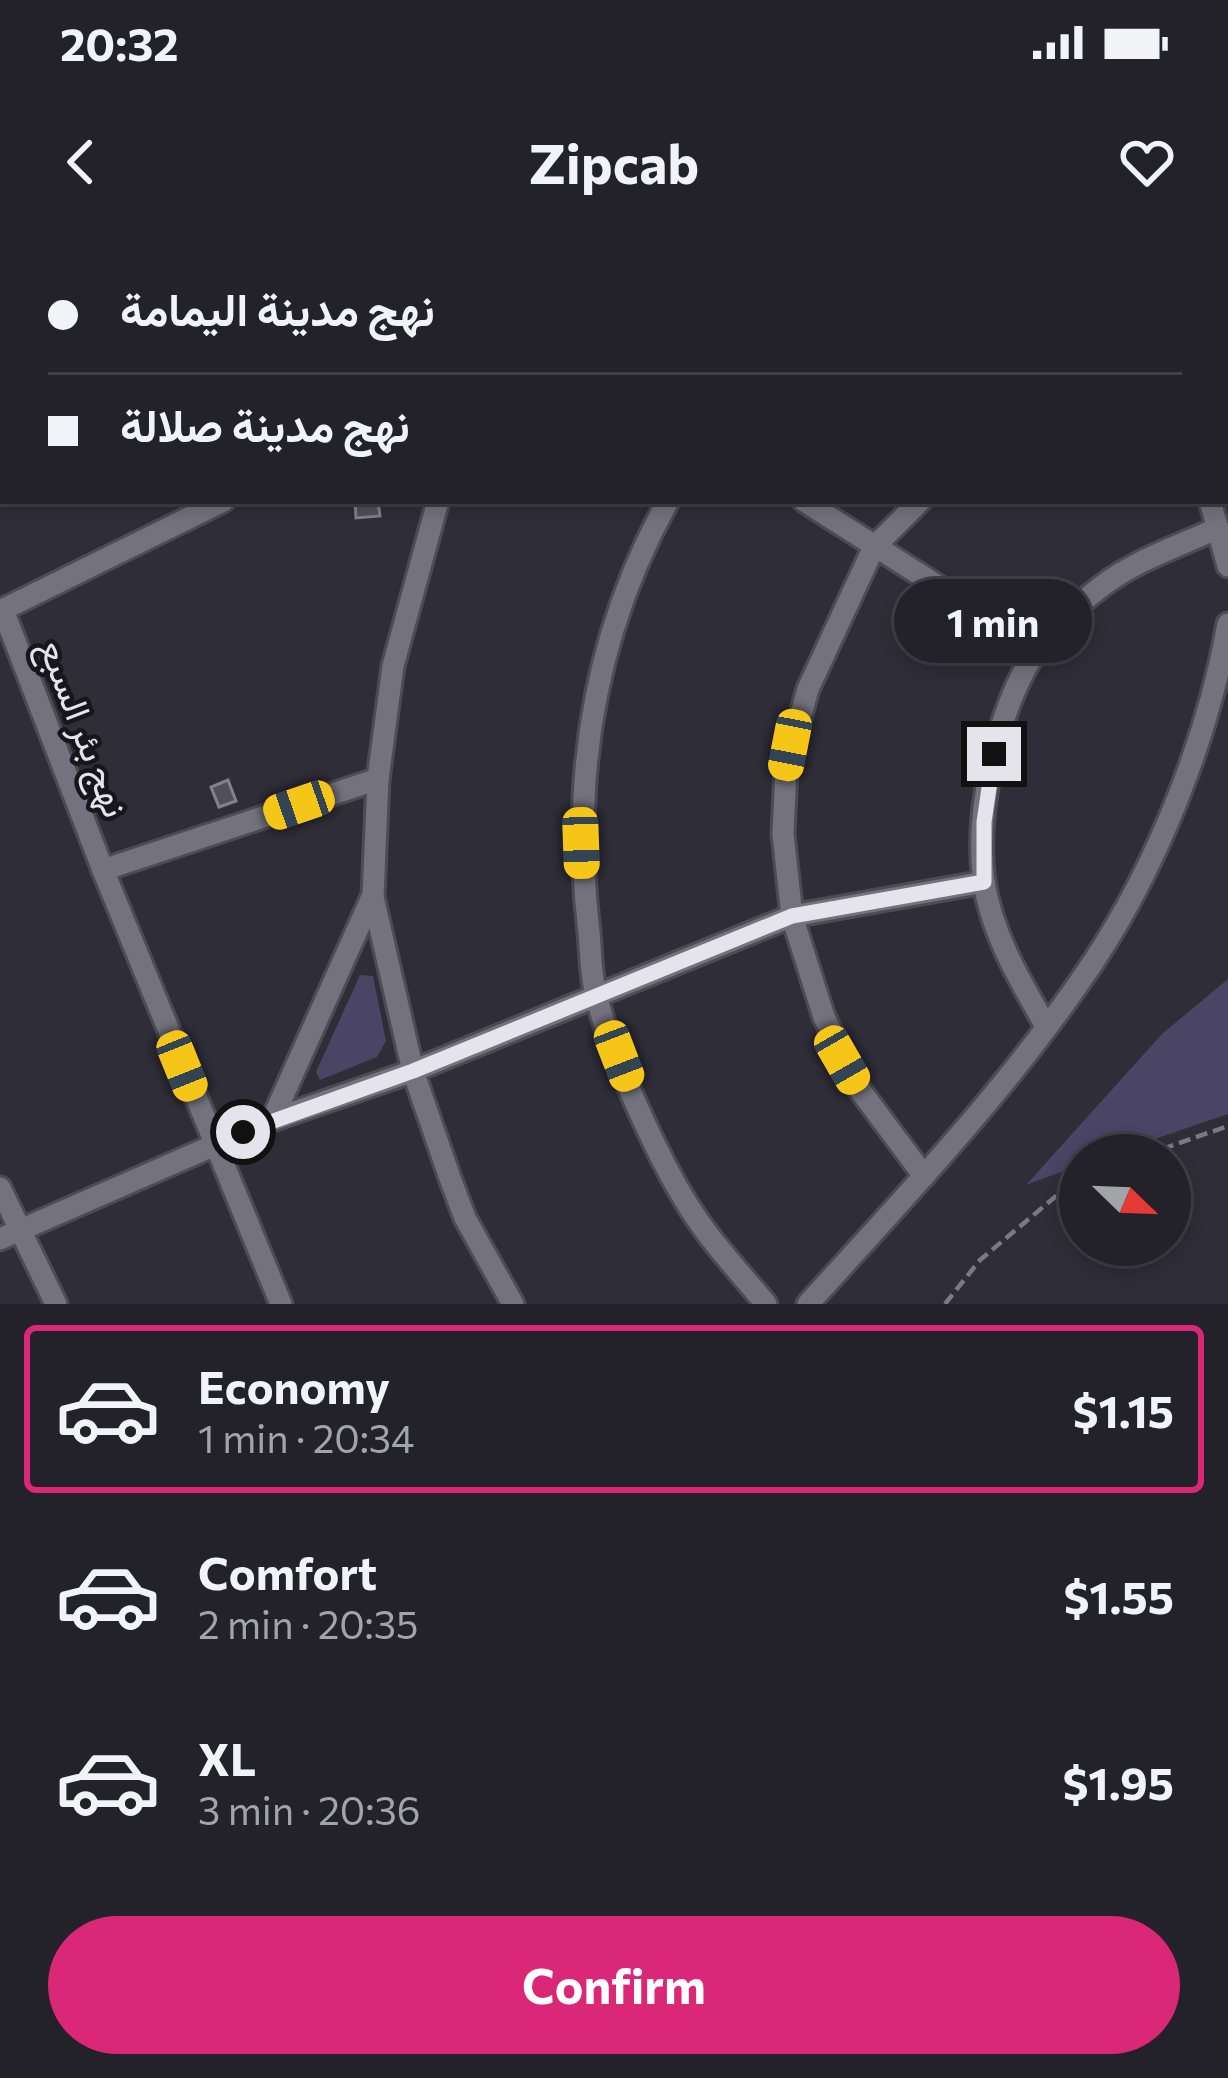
<!DOCTYPE html>
<html lang="en">
<head>
<meta charset="utf-8">
<style>
	:root { --surface:#23222a; --page:#2f2f36; --text:#f1f3f6; --muted:#a3a4a8; --line:#403f47; --accent:#db2777 }
	body { margin:0; font-family:Commissioner,Vazirmatn,sans-serif; background:var(--page); color:var(--text); height:100vh; display:flex; flex-direction:column; font-size:45px; white-space:nowrap }
	* { box-sizing:border-box; margin:0 }
	p { font-size:39px; color:var(--muted) }
	.icon { flex:none; width:66px; height:66px; fill:none; stroke:currentColor; stroke-width:2; stroke-linecap:round; stroke-linejoin:round }
	.map { position:relative; height:1064px; overflow:hidden }
	.details { display:flex; flex-direction:column; background:var(--surface); flex:1 }
	.details>* { flex:none }
	.banner { position:absolute; left:0px; top:0px; width:1230px; height:264px; box-shadow:0 6px 18px #0003,0 0 0 3px var(--line); display:grid; align-content:center; height:264px; padding:0 48px; background:var(--surface) }
	.needle { width:78px; rotate:113deg }
	.tools { position:absolute; left:1059px; top:894px; display:grid; gap:24px }
	.tools a { display:grid; place-items:center; width:132px; height:132px; border-radius:50%; background:var(--surface); box-shadow:0 6px 18px #0003,0 0 0 3px var(--line); font-size:60px }
	.end { position:absolute; width:54px; height:54px; margin:-27px; border:15px solid #e5e4ec; background:#111; box-shadow:0 0 0 6px #111 }
	.from { border-radius:50% }
	.bubble { position:absolute; height:84px; border-radius:42px; background:var(--surface); box-shadow:0 6px 18px #0003,0 0 0 3px var(--line); font-size:39px; font-weight:700; line-height:84px; text-align:center }
	.car { position:absolute; width:36px; height:72px; margin:-36px -18px; border-radius:15px; box-shadow:0 0 9px 3px #0007; background:linear-gradient(#f5c518 24%,#345 0 40%,#f5c518 0 76%,#345 0 86%,#f5c518 0) }
	.banner b { display:flex; align-items:center; gap:42px; height:114px; font-size:45px }
	.banner b+b { border-top:3px solid var(--line) }
	.banner i { width:30px; height:30px; background:var(--text) }
	ul { padding:21px 0 0; list-style:none }
	li { display:flex; align-items:center; gap:36px; height:168px; margin:0 24px 18px; padding:0 24px; border:6px solid transparent; border-radius:12px }
	li div { flex:1 }
	li b { display:block; font-size:45px }
	li em { font-style:normal; font-weight:700 }
	li.on { border-color:var(--accent) }
	li>.icon { width:108px; height:108px; stroke-width:1.5 }
	.cta { display:flex; gap:24px; margin-top:auto; padding:24px 48px }
	.cta a { flex:1; height:138px; border-radius:72px; background:var(--accent); color:#fff; font-size:48px; font-weight:700; line-height:138px; text-align:center }
	.status { display:flex; justify-content:space-between; align-items:center; height:84px; padding:0 60px; background:var(--surface); direction:ltr }
	.status svg { height:33px; fill:currentColor }
	header { display:flex; justify-content:space-between; align-items:center; height:156px; padding:0 48px; background:var(--surface); font-size:54px; font-weight:700 }
	.map>svg:first-child { display:block }
	.green { fill:#4a4465 }
	.building { fill:#514f5b; stroke:#82818d; stroke-width:3 }
	.lines { fill:none; stroke-linecap:round; stroke-linejoin:round }
	.street-casing { stroke:#4d4b54; stroke-width:27 }
	.path { stroke:#7b7983; stroke-width:4.5; stroke-dasharray:12 6; stroke-linecap:butt }
	.street { stroke:#73727e; stroke-width:21 }
	.route { stroke:#e5e4ec; stroke-width:15 }
	.labels { text-anchor:middle; stroke-width:9; stroke-linejoin:round; paint-order:stroke }
	.street-label { font-size:36px; fill:#e5e4ec; stroke:#17161b }
</style>
</head>
<body>
<div class="status"><b>20:32</b><svg viewBox="0 0 49 12"><path d="M0 12V9h3v3zM5 12V6h3v6zM10 12V3h3v9zM15 12V0h3v12zM26 1h20v11H26zM47 4h2v5h-2z"/></svg></div>
<header><svg class="icon" aria-label="back" viewBox="0 0 24 24"><path d="M15 5l-7 7 7 7"/></svg>Zipcab<svg class="icon" aria-label="heart" viewBox="0 0 24 24"><path d="M12 20l-8-8c-3-5 5-10 8-4 3-6 11-1 8 4z"/></svg></header>
<div class="map">
<svg width="1228" height="1064" viewBox="0 0 1228 1064">
	<rect width="100%" height="100%" fill="#2f2d38"/>
	<g class="green">
		<polygon points="360,735 373,736 386,801 377,817 320,840 316,832"/>
		<polygon points="1228,739 1228,874 1108,915 1080,915 1080,925 1026,945 1162,794"/>
	</g>
	<g class="building">
		<polygon points="355,261 378,261 380,276 356,278"/>
		<polygon points="228,540 236,561 219,567 211,547"/>
	</g>
	<g class="lines">
		<defs>
			<g id="street">
				<polyline points="421,0 425,3"/>
				<polyline points="1130,0 1131,3"/>
				<polyline points="224,3 227,0"/>
				<polyline points="471,3 473,0"/>
				<polyline points="583,3 586,0"/>
				<polyline points="895,3 899,0"/>
				<polyline points="0,168 3,166"/>
				<polyline points="438,261 393,426 378,539 373,657 413,831 450,938 465,978 513,1064"/>
				<path d="M668,261C595,392 572,535 588,683C591,706 590,733 596,755C612,817 661,927 697,979C717,1009 743,1036 766,1064"/>
				<polyline points="804,261 1037,409"/>
				<polyline points="920,261 874,307 808,449 786,529 783,594 792,676 824,777 860,850 924,936"/>
				<polyline points="1210,261 1228,326"/>
				<polyline points="3,370 103,630 281,1064"/>
				<polyline points="0,371 223,261"/>
				<polyline points="103,630 378,539"/>
				<path d="M1046,786C1020,741 992,694 984,642C974,573 998,468 1036,411C1051,387 1080,363 1102,346C1136,320 1179,306 1218,288"/>
				<polyline points="272,880 372,657"/>
				<polyline points="0,948 56,1064"/>
				<polyline points="0,999 272,880 413,831 792,676 984,642"/>
				<path d="M808,1064C907,955 1012,844 1094,721C1158,624 1208,498 1228,384"/>
			</g>
		</defs>
		<use href="#street" class="street-casing"/>
		<g class="path">
			<polyline points="747,0 750,3"/>
			<polyline points="0,3 3,8"/>
			<polyline points="1145,915 1228,886"/>
			<polyline points="945,1064 980,1020 1080,936"/>
		</g>
		<use href="#street" class="street"/>
	</g>
	<g class="lines">
		<polyline class="route" points="243,892 413,831 792,676 984,642 984,582 994,514"/>
	</g>
	<g class="labels">
		<g class="street-label">
			<text transform="translate(84 488) rotate(69)" y="13">نهج بئر السبع</text>
		</g>
	</g>
</svg>
<div class="tools">
<a><svg class="needle" viewBox="-14 -14 28 28"><path d="M0-13l5 13h-10z" fill="#e53935"/><path d="M0 13l5-13h-10z" fill="#a3a4a8"/></svg></a>
</div>
<i class="end from" style="left:243px;top:892px"></i>
<i class="end" style="left:994px;top:514px"></i>
<div class="bubble" style="left:894px;top:339px;width:198px">1 min</div>
<i class="car" style="left:790px;top:505px;rotate:191deg"></i>
<i class="car" style="left:299px;top:565px;rotate:251deg"></i>
<i class="car" style="left:581px;top:603px;rotate:178deg"></i>
<i class="car" style="left:619px;top:816px;rotate:159deg"></i>
<i class="car" style="left:842px;top:820px;rotate:150deg"></i>
<i class="car" style="left:182px;top:826px;rotate:158deg"></i>
<div class="banner">
<b><i class="from"></i>نهج مدينة اليمامة</b>
<b><i></i>نهج مدينة صلالة</b>
</div>
</div>
<section class="details">
<ul>
<li class="on"><svg class="icon" aria-label="car" viewBox="0 0 24 24"><path d="M5 17H2v-5l4-1 3-4h7l3 4 3 1v5h-3M9 17h6M6 11h13"/><circle cx="7" cy="17" r="2"/><circle cx="17" cy="17" r="2"/></svg><div><b>Economy</b><p>1 min · 20:34</p></div><em>$1.15</em></li>
<li><svg class="icon" aria-label="car" viewBox="0 0 24 24"><path d="M5 17H2v-5l4-1 3-4h7l3 4 3 1v5h-3M9 17h6M6 11h13"/><circle cx="7" cy="17" r="2"/><circle cx="17" cy="17" r="2"/></svg><div><b>Comfort</b><p>2 min · 20:35</p></div><em>$1.55</em></li>
<li><svg class="icon" aria-label="car" viewBox="0 0 24 24"><path d="M5 17H2v-5l4-1 3-4h7l3 4 3 1v5h-3M9 17h6M6 11h13"/><circle cx="7" cy="17" r="2"/><circle cx="17" cy="17" r="2"/></svg><div><b>XL</b><p>3 min · 20:36</p></div><em>$1.95</em></li>
</ul>
<div class="cta"><a>Confirm</a></div>
</section>
</body>
</html>
